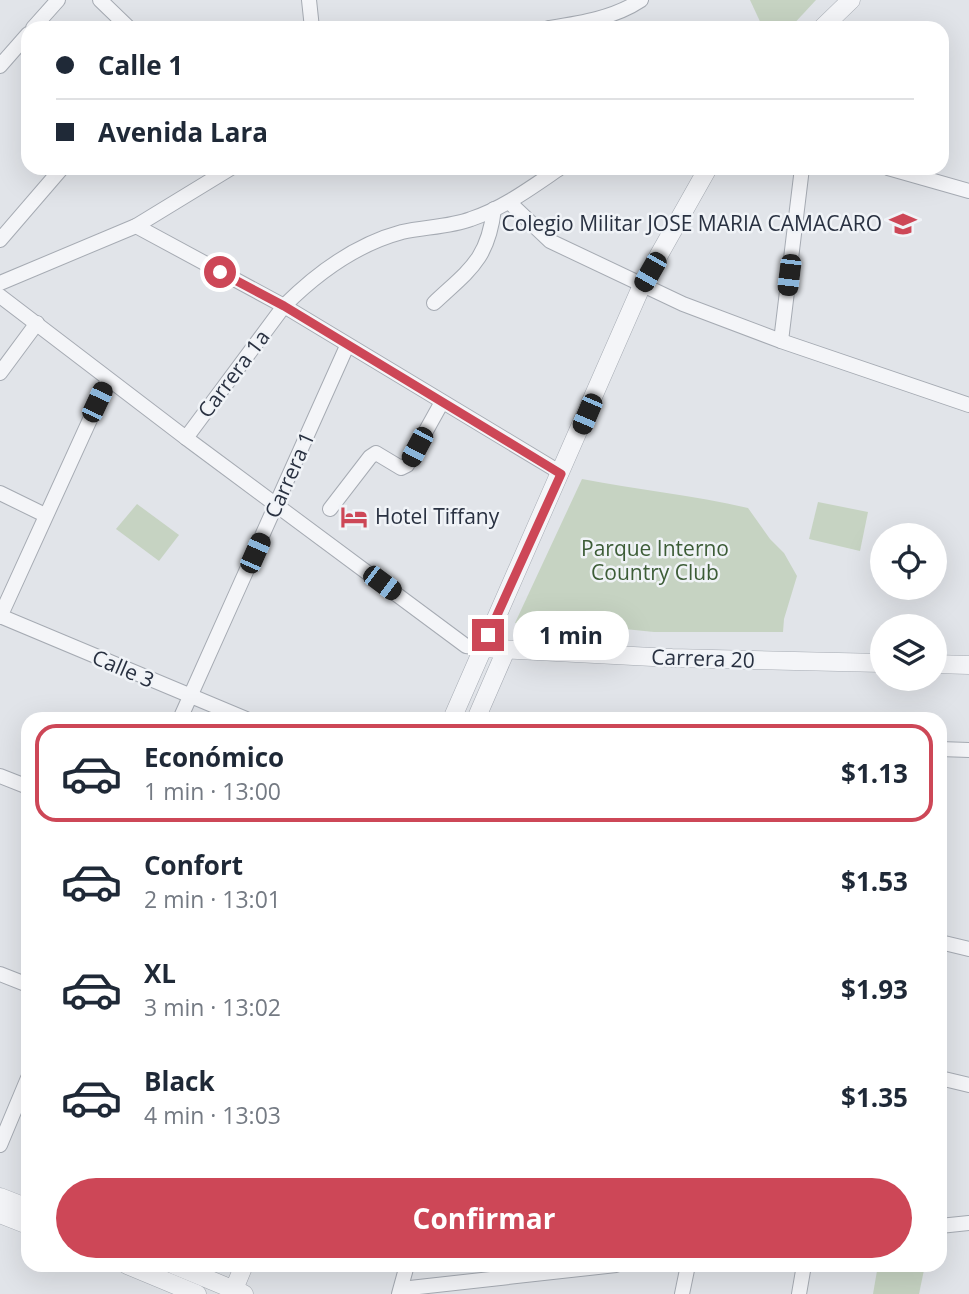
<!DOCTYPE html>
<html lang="es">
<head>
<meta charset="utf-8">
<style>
	:root { --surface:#fff; --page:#f6f6f7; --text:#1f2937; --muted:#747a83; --line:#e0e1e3; --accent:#cd4757 }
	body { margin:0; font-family:"Open Sans",sans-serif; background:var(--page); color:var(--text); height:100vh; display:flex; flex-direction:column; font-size:26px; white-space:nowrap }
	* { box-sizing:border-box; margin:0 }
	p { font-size:23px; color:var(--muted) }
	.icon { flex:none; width:38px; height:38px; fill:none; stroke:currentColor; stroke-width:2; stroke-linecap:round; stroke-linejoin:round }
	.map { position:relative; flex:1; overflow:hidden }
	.details { position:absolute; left:21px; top:712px; width:926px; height:560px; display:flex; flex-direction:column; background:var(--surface); border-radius:21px; box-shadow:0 7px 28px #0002 }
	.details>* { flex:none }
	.banner { position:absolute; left:21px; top:21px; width:928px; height:154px; border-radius:21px; box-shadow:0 7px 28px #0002; display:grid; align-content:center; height:154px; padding:0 35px; background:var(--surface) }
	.fabs { position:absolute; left:870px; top:523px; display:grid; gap:14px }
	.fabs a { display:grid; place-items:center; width:77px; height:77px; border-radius:50%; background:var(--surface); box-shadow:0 7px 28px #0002; font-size:35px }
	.end { position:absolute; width:32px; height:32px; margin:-16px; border:9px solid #cd4757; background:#fff; box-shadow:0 0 0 4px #fff }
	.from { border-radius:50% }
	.bubble { position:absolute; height:49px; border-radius:24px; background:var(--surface); box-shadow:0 7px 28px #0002; font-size:23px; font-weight:700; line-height:49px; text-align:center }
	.car { position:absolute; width:21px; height:42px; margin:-21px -10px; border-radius:9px; box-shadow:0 0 5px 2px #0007; background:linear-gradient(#222 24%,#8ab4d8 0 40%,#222 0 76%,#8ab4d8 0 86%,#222 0) }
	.banner b { display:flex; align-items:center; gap:24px; height:66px; font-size:26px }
	.banner b+b { border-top:2px solid var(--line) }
	.banner i { width:18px; height:18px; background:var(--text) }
	ul { padding:12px 0 0; list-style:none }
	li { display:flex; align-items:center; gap:21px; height:98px; margin:0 14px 10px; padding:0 21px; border:4px solid transparent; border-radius:21px }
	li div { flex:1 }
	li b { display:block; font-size:26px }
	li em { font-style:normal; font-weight:700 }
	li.active { border-color:var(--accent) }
	li>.icon { width:63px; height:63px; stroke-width:1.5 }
	.button { display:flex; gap:14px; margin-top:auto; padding:14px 35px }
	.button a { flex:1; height:80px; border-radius:42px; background:var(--accent); color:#fff; font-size:28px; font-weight:700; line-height:80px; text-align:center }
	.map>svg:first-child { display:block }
	.green { fill:#c6d3c2 }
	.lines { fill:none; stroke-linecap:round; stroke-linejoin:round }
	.minor-casing { stroke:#a6abb3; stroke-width:16 }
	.tertiary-casing { stroke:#a6abb3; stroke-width:19 }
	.minor { stroke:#f4f5f8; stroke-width:14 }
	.tertiary { stroke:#f4f5f8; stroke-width:18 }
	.route { stroke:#cd4757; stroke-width:9 }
	.labels { text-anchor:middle; stroke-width:5; stroke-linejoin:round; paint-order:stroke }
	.poi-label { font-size:21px; fill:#293141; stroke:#f0f3f7; text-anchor:end }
	.street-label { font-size:21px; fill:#293141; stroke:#f0f3f7 }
	.park-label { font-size:21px; fill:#3d5d37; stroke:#f0f3f7 }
</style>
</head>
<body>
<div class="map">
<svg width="969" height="1294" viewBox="0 0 969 1294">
	<rect width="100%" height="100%" fill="#e1e4e9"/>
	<g class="green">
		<polygon points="750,0 816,0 790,28 763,28"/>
		<path d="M582,479C637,490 693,495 748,508L770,539L784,553L797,576L784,619L783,632H654L586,625L515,623Z"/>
		<polygon points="818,502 868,512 860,551 809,539"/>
		<polygon points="137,504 179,535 159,561 116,529"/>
		<polygon points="878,1265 925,1265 919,1294 873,1294"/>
	</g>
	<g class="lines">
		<defs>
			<g id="minor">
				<polyline points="100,0 129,28"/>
				<polyline points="309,0 312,28"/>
				<polyline points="33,28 58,0"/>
				<path d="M549,28C581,23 614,18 641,0"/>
				<polyline points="0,66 28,34"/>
				<polyline points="888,168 969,191"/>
				<polyline points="509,202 550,241 683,304 781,341 969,405"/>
				<polyline points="136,226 284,306 561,473"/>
				<polyline points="0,240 62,168"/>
				<polyline points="0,283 136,226 231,168"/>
				<path d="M0,296L186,438L284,306C316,274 357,244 402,232C424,227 450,227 471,219C504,208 532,187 560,168"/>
				<path d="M434,303C469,270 488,260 494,209"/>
				<polyline points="781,341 802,168"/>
				<polyline points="0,373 37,323"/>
				<polyline points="186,438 466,646 481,648"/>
				<polyline points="0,493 45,515"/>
				<polyline points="330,509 370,457 376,453 401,468 407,465 442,402"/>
				<polyline points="0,616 246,719"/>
				<polyline points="0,617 108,380"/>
				<polyline points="180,719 347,346"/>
				<polyline points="940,749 969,750"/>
				<polyline points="0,776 28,787"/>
				<polyline points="940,942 969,949"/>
				<polyline points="0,974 28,985"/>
				<polyline points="940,1078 969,1085"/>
				<polyline points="0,1145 28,1078"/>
				<polyline points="940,1226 969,1223"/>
				<polyline points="401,1289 616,1265"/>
				<polyline points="399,1294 407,1265"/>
				<polyline points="682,1294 688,1265"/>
				<polyline points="799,1294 804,1265"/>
			</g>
			<g id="tertiary">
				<polyline points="822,28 851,0"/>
				<polyline points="481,648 672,658 882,663"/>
				<polyline points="934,664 969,665"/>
				<polyline points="452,719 642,285 708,168"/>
				<polyline points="476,719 506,650"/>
				<polyline points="0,1197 28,1208"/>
				<polyline points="0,1214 28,1225"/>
				<polyline points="127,1265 197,1294"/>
				<polyline points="174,1265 244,1294"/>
				<polyline points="232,1294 244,1265"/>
			</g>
		</defs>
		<use href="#minor" class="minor-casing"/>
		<use href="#tertiary" class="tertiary-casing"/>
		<use href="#minor" class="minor"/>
		<use href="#tertiary" class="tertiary"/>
	</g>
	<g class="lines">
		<polyline class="route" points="220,272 284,306 561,474 488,635"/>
	</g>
	<defs>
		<symbol id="school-bare" viewBox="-9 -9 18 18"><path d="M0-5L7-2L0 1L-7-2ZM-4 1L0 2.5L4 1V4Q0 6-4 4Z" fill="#cd4757" stroke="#f0f3f7" stroke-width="2.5" paint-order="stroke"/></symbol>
		<symbol id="hotel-bare" viewBox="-9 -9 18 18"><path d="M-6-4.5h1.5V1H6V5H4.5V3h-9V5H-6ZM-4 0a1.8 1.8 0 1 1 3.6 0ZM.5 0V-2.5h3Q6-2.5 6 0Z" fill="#cd4757" stroke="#f0f3f7" stroke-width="2.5" paint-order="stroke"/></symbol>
	</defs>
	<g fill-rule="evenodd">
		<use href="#school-bare" x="884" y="205" width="38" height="38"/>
		<use href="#hotel-bare" x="335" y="498" width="38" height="38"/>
	</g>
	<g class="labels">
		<g class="poi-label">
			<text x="882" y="231">Colegio Militar JOSE MARIA CAMACARO</text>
			<text x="375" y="524" text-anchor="start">Hotel Tiffany</text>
		</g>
		<g class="street-label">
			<text transform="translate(234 374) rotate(-53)" y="7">Carrera 1a</text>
			<text transform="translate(290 475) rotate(-66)" y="7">Carrera 1</text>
			<text transform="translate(703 659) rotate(2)" y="7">Carrera 20</text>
			<text transform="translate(123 669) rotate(23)" y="7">Calle 3</text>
		</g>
		<g class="park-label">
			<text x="655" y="556">Parque Interno<tspan x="655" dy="24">Country Club</tspan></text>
		</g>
	</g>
</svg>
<div class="fabs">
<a><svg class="icon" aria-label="locate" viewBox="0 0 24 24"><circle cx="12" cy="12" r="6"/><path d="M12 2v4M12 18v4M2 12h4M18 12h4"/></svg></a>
<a><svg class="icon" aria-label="layers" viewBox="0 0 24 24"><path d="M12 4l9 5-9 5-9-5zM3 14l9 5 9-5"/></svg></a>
</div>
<i class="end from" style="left:220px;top:272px"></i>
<i class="end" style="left:488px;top:635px"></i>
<div class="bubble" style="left:513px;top:611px;width:116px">1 min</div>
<i class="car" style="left:650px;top:272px;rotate:210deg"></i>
<i class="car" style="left:789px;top:275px;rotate:187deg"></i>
<i class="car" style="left:97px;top:402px;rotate:25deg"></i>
<i class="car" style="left:587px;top:414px;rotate:203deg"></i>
<i class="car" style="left:417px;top:447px;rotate:208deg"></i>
<i class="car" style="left:255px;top:553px;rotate:24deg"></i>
<i class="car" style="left:382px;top:583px;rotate:127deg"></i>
<div class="banner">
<b><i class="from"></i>Calle 1</b>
<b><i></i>Avenida Lara</b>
</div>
<section class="details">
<ul>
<li class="active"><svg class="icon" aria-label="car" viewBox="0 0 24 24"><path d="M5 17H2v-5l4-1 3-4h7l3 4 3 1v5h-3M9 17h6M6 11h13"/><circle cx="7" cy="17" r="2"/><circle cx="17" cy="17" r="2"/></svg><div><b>Económico</b><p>1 min · 13:00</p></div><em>$1.13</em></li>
<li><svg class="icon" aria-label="car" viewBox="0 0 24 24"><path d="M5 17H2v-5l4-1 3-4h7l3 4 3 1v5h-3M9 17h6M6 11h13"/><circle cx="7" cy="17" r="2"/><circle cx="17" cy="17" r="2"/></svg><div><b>Confort</b><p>2 min · 13:01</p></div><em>$1.53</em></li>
<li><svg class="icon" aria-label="car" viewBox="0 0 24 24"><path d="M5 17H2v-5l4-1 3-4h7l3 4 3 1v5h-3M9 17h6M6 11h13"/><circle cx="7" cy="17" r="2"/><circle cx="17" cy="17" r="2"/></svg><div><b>XL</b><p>3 min · 13:02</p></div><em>$1.93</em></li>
<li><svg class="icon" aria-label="car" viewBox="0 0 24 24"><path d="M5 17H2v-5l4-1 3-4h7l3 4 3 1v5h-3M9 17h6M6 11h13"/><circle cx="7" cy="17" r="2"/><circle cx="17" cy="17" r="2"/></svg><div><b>Black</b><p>4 min · 13:03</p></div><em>$1.35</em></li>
</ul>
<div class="button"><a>Confirmar</a></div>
</section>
</div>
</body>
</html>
